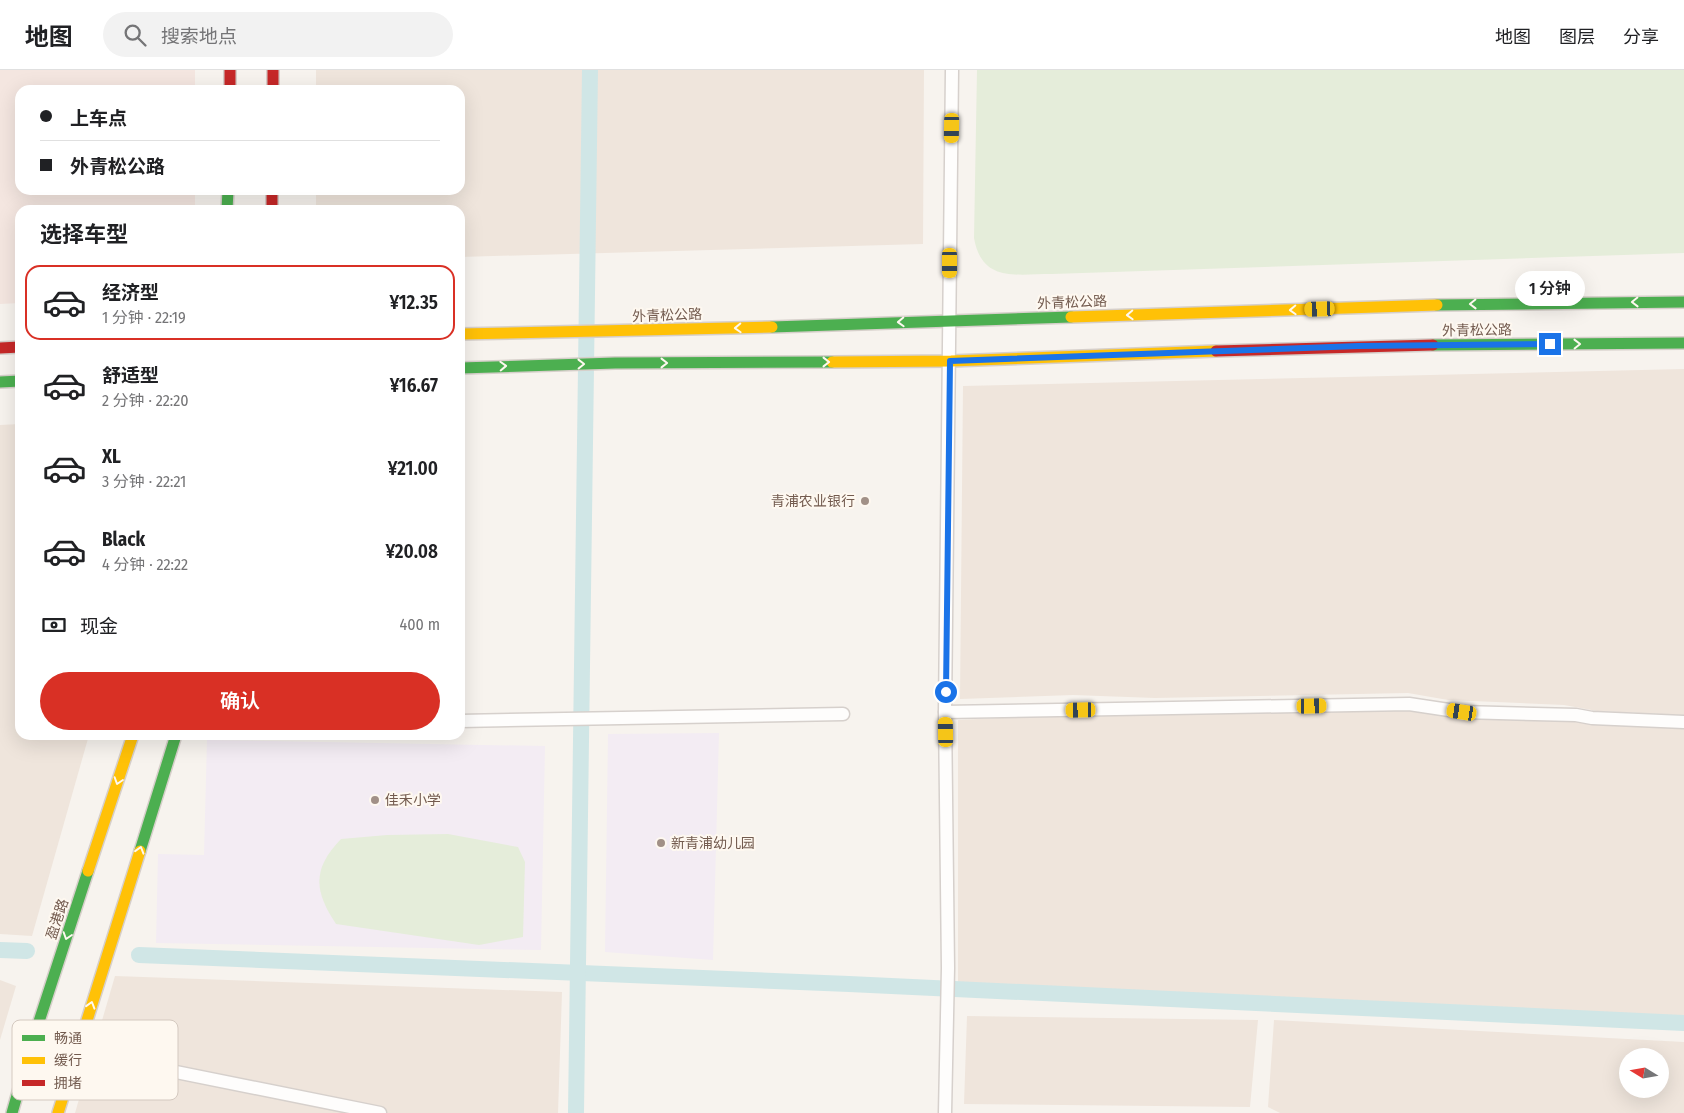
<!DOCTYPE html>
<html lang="zh">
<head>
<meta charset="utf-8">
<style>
	:root { --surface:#fff; --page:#f2f2f2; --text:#202124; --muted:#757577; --line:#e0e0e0; --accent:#d93025 }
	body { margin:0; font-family:"Fira Sans Condensed","Noto Sans SC",sans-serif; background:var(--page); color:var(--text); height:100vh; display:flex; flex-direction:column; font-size:19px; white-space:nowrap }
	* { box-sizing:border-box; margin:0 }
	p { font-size:16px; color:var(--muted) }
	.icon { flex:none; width:28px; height:28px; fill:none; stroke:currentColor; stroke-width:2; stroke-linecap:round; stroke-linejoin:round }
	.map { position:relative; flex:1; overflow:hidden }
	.sheet { position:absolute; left:15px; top:135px; width:450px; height:535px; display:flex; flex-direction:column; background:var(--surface); border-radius:15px; box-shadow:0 5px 20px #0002 }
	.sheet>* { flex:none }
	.top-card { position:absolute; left:15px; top:15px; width:450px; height:110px; border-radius:15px; box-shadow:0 5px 20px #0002; display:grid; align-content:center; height:110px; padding:0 25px; background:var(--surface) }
	.needle { width:32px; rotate:281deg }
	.fabs { position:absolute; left:1619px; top:978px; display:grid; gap:10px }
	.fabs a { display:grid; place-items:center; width:50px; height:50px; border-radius:50%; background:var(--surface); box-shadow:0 5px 20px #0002; font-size:25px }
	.end { position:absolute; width:22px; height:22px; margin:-11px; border:6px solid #1a73e8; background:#fff; box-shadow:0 0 0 2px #fff }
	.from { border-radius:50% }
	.bubble { position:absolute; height:35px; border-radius:18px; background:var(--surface); box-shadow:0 5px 20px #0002; font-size:16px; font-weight:600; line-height:35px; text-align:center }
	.car { position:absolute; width:15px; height:30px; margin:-15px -8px; border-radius:6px; box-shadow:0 0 4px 1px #0007; background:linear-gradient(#f5c518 24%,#345 0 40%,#f5c518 0 76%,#345 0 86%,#f5c518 0) }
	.top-card b { display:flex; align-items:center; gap:18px; height:48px; font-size:19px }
	.top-card b+b { border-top:1px solid var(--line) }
	.top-card i { width:12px; height:12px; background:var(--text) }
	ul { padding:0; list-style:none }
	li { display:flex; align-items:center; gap:15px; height:75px; margin:0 10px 8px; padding:0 15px; border:2px solid transparent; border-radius:15px }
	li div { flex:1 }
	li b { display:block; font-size:19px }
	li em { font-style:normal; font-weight:600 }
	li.active { border-color:var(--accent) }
	li>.icon { width:45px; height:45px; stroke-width:1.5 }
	h2 { padding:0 25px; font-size:22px; line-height:60px }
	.pay { display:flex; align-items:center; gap:12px; height:55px; padding:0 25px; font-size:19px }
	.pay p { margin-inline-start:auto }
	.button { display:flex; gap:10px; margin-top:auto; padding:10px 25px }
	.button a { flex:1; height:58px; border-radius:30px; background:var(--accent); color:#fff; font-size:20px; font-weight:600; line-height:58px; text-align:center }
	header { display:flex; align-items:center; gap:30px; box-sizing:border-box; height:70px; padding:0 25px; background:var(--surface); border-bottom:1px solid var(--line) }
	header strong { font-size:24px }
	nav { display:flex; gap:28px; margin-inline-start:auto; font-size:18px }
	.search { width:350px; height:45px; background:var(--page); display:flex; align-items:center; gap:12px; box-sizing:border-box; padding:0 18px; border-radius:28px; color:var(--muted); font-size:19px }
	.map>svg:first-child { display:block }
	.residential { fill:#efe5dc; fill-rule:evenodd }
	.commercial { fill:#f4e6e0 }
	.education { fill:#f3ecf3 }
	.green { fill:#e5edda }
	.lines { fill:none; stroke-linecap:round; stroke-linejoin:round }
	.canal { stroke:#d0e6e6; stroke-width:16 }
	.street-casing { stroke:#d6d0cc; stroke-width:15 }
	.fast-casing { stroke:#d6cfca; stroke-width:14 }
	.slow-casing { stroke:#d6cfca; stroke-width:14 }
	.jam-casing { stroke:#d6cfca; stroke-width:14 }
	.street { stroke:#fefdfc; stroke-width:12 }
	.fast { stroke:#4caf50; stroke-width:11 }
	.slow { stroke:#ffc107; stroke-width:11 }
	.jam { stroke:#c62828; stroke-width:11 }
	.oneway { stroke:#fef8f0 }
	.route { stroke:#1a73e8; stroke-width:6 }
	.poi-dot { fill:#a19087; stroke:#fef8f0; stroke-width:2 }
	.labels { text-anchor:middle; stroke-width:4; stroke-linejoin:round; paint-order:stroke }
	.street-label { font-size:14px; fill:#735b4f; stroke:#fef8f0 }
	.poi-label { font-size:14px; fill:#735b4f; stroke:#fef8f0; text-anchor:start }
	.key { fill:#fef8f0; stroke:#d4c9c0; stroke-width:1 }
	.key-label { font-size:14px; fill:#735b4f }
</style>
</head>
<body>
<header>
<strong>地图</strong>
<div class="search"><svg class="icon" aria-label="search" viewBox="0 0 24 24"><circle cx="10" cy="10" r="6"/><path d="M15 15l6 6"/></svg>搜索地点</div>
<nav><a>地图</a><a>图层</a><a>分享</a></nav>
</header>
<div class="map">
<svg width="1684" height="1043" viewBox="0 0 1684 1043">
	<rect width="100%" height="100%" fill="#f7f3ee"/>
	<g class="residential">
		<polygon points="316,0 924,0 923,174 460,187 460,140 316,140 316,120 460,120 460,20 316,20"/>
		<polygon points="1684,299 1684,645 1597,641 1564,635 1448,630 1408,623 1155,628 1073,625 960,629 963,316"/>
		<polygon points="20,354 20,665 89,665 32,866 0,864 0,355"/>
		<polygon points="1407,638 1684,656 1684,948 958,914 958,650 1054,645"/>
		<polygon points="115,906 562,922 558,1043 75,1043"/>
		<polygon points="0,910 16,916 0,970"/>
		<polygon points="967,946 1258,950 1250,1037 964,1034"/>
		<path d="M1274,950L1684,972V1043H1280L1268,1037ZM1628,986H1660V1019H1628Z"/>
	</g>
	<polygon class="commercial" points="0,0 195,0 195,20 20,20 20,120 195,120 195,140 20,140 20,233 0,234"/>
	<g class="education">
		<polygon points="719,663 713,890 605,882 608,664"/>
		<polygon points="207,670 545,676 541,880 156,873 158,784 204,785"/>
	</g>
	<g class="green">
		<path d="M977,0H1684V183L1052,204C1016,204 982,213 974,168Z"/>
		<path d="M448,764L518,777L525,792L523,867L479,875L336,854C314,821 312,799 341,769L387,765Z"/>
	</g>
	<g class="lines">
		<g class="canal">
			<polyline points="0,880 27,881"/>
			<polyline points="139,885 849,914 1684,953"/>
			<polyline points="576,1043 590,0"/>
		</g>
		<defs>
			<g id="street">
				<polyline points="945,642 1409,634 1462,642 1576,645 1592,648 1684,652"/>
				<polyline points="460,651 843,644"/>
				<polyline points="32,973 380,1043"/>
				<polyline points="945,1043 948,898 945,642 952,0"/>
			</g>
			<g id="fast">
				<polyline points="227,140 228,120"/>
				<polyline points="1437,235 1684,232"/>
				<polyline points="772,257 1071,247"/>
				<polyline points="1433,275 1684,273"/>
				<polyline points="460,298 615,293 832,292"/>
				<polyline points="0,312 20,311"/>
				<polyline points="140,781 176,665"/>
				<polyline points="12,1043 32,973 88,801"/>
			</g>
			<g id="slow">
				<polyline points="1071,247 1437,235"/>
				<polyline points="460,264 772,257"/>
				<polyline points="832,292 951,291 1216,281"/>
				<polyline points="88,801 133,665"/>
				<polyline points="58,1043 140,781"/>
			</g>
			<g id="jam">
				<polyline points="230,0 230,20"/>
				<polyline points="273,0 273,20"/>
				<polyline points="272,120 272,140"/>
				<polyline points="0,278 20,277"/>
				<polyline points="1216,281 1433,275"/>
			</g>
		</defs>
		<use href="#street" class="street-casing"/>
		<use href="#fast" class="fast-casing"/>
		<use href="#slow" class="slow-casing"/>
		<use href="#jam" class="jam-casing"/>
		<use href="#street" class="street"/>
		<use href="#fast" class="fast"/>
		<use href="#slow" class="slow"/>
		<use href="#jam" class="jam"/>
	</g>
	<defs><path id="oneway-chevron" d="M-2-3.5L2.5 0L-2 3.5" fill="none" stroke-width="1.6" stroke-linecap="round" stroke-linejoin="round" transform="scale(1.25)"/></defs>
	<g class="oneway">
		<use href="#oneway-chevron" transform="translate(1635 232) rotate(179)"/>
		<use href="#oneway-chevron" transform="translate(1473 234) rotate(179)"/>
		<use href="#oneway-chevron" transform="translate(1293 240) rotate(178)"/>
		<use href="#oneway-chevron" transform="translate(1130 245) rotate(178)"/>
		<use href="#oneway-chevron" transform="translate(901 252) rotate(178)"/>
		<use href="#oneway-chevron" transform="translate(738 258) rotate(178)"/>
		<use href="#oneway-chevron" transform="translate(1577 274) rotate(-1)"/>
		<use href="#oneway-chevron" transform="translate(826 292)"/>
		<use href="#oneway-chevron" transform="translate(664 293)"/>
		<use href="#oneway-chevron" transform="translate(581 294) rotate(-1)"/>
		<use href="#oneway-chevron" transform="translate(503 296) rotate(-2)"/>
		<use href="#oneway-chevron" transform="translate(118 711) rotate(108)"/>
		<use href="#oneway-chevron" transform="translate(140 780) rotate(-73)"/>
		<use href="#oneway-chevron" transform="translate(67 866) rotate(108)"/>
		<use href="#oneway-chevron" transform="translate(91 935) rotate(-73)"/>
	</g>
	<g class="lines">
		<polyline class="route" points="946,622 950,291 1358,276 1550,274"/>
	</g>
	<g class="poi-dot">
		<circle cx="865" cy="431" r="5"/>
		<circle cx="375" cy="730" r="5"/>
		<circle cx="661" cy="773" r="5"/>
	</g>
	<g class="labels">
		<g class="street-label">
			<text transform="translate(1072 232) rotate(-2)" y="5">外青松公路</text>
			<text transform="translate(667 245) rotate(-2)" y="5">外青松公路</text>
			<text transform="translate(1477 260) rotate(-1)" y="5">外青松公路</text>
			<text transform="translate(57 849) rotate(-72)" y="5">盈港路</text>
		</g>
		<g class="poi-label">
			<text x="855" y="436" text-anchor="end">青浦农业银行</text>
			<text x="385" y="735">佳禾小学</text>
			<text x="671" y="778">新青浦幼儿园</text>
		</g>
	</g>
	<rect x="12" y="950" width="166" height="80" rx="8" class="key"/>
	<rect x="22" y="965" width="23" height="6" fill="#4caf50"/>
	<rect x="22" y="987" width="23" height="7" fill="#ffc107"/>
	<rect x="22" y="1010" width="23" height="6" fill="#c62828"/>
	<g class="key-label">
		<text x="54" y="973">畅通</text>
		<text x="54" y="995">缓行</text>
		<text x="54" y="1018">拥堵</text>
	</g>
</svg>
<div class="fabs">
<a><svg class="needle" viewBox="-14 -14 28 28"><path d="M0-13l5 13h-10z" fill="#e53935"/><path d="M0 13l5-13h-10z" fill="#757577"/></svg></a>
</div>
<i class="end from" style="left:946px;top:622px"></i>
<i class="end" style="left:1550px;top:274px"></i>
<div class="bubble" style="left:1515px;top:201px;width:70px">1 分钟</div>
<i class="car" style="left:952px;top:58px;rotate:181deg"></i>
<i class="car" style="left:950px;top:193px;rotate:180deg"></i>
<i class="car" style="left:1320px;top:239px;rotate:268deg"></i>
<i class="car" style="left:1312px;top:636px;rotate:89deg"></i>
<i class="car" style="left:1081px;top:640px;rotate:269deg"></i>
<i class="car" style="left:1462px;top:642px;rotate:279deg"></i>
<i class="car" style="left:946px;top:662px;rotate:359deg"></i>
<div class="top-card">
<b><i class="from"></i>上车点</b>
<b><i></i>外青松公路</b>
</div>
<section class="sheet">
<h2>选择车型</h2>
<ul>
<li class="active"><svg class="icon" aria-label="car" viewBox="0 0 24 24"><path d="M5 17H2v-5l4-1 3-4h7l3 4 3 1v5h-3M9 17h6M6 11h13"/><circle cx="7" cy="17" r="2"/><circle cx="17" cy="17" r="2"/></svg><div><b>经济型</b><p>1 分钟 · 22:19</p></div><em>¥12.35</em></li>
<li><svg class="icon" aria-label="car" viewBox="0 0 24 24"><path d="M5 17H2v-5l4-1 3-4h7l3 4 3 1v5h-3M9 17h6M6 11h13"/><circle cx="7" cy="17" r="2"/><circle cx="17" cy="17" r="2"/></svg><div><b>舒适型</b><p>2 分钟 · 22:20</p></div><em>¥16.67</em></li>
<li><svg class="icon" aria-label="car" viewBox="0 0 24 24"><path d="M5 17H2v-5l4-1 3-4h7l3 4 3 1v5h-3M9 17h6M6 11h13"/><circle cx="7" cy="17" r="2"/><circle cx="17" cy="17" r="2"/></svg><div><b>XL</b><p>3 分钟 · 22:21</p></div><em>¥21.00</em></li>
<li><svg class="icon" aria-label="car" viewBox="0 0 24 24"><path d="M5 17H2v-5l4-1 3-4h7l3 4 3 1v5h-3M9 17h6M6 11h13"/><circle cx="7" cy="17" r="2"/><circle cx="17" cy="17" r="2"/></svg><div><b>Black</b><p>4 分钟 · 22:22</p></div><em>¥20.08</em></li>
</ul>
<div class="pay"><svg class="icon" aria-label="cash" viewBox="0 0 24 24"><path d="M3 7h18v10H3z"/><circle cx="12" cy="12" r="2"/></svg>现金<p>400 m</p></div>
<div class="button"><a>确认</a></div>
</section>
</div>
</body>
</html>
